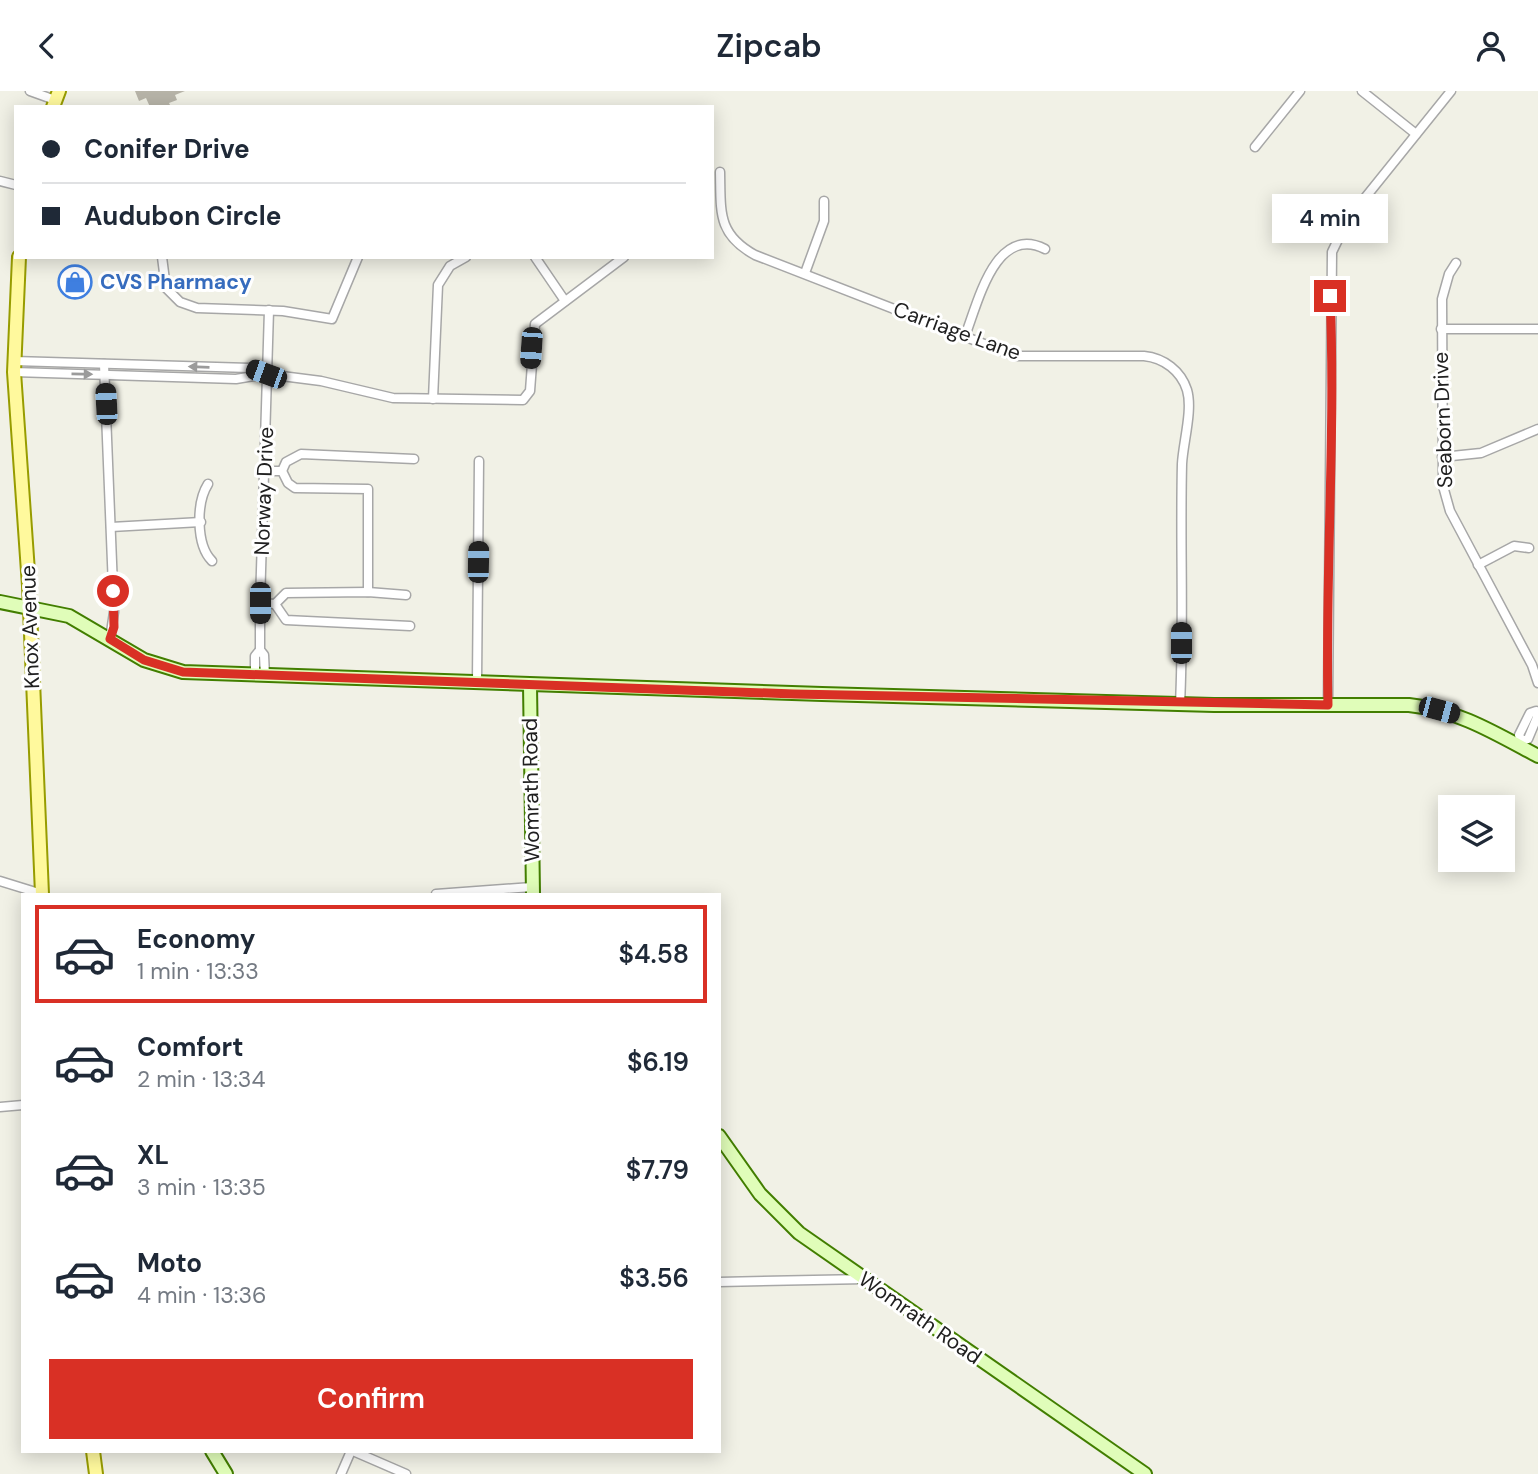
<!DOCTYPE html>
<html lang="en">
<head>
<meta charset="utf-8">
<style>
	:root { --surface:#fff; --page:#f2f2f3; --text:#1f2937; --muted:#747a83; --line:#e0e1e3; --accent:#d93025 }
	body { margin:0; font-family:"DM Sans",sans-serif; background:var(--page); color:var(--text); height:100vh; display:flex; flex-direction:column; font-size:26px; white-space:nowrap }
	* { box-sizing:border-box; margin:0 }
	p { font-size:23px; color:var(--muted) }
	.icon { flex:none; width:38px; height:38px; fill:none; stroke:currentColor; stroke-width:2; stroke-linecap:round; stroke-linejoin:round }
	.map { position:relative; flex:1; overflow:hidden }
	.side { position:absolute; left:21px; top:802px; width:700px; height:560px; display:flex; flex-direction:column; background:var(--surface); border-radius:0px; box-shadow:0 4px 18px #0003 }
	.side>* { flex:none }
	.hud { position:absolute; left:14px; top:14px; width:700px; height:154px; border-radius:0px; box-shadow:0 4px 18px #0003; display:grid; align-content:center; height:154px; padding:0 28px; background:var(--surface) }
	.fabs { position:absolute; left:1438px; top:704px; display:grid; gap:14px }
	.fabs a { display:grid; place-items:center; width:77px; height:77px; border-radius:0px; background:var(--surface); box-shadow:0 4px 18px #0003; font-size:35px }
	.end { position:absolute; width:32px; height:32px; margin:-16px; border:9px solid #d93025; background:#fff; box-shadow:0 0 0 4px #fff }
	.from { border-radius:50% }
	.bubble { position:absolute; height:49px; border-radius:0px; background:var(--surface); box-shadow:0 4px 18px #0003; font-size:23px; font-weight:600; line-height:49px; text-align:center }
	.car { position:absolute; width:21px; height:42px; margin:-21px -10px; border-radius:9px; box-shadow:0 0 5px 2px #0007; background:linear-gradient(#222 24%,#8ab4d8 0 40%,#222 0 76%,#8ab4d8 0 86%,#222 0) }
	.hud b { display:flex; align-items:center; gap:24px; height:66px; font-size:26px }
	.hud b+b { border-top:2px solid var(--line) }
	.hud i { width:18px; height:18px; background:var(--text) }
	ul { padding:12px 0 0; list-style:none }
	li { display:flex; align-items:center; gap:21px; height:98px; margin:0 14px 10px; padding:0 14px; border:4px solid transparent; border-radius:0px }
	li div { flex:1 }
	li b { display:block; font-size:26px }
	li em { font-style:normal; font-weight:600 }
	li.current { border-color:var(--accent) }
	li>.icon { width:63px; height:63px; stroke-width:1.5 }
	.primary-button { display:flex; gap:14px; margin-top:auto; padding:14px 28px }
	.primary-button a { flex:1; height:80px; border-radius:0px; background:var(--accent); color:#fff; font-size:28px; font-weight:600; line-height:80px; text-align:center }
	header { display:flex; justify-content:space-between; align-items:center; height:91px; padding:0 28px; background:var(--surface); font-size:32px; font-weight:600 }
	.map>svg:first-child { display:block }
	.building { fill:#b7b4a8 }
	.lines { fill:none; stroke-linecap:round; stroke-linejoin:round }
	.street-casing { stroke:#a7a7a7; stroke-width:11 }
	.secondary-casing { stroke:#427e00; stroke-width:16 }
	.primary-casing { stroke:#979c00; stroke-width:16 }
	.street { stroke:#fff; stroke-width:8 }
	.secondary { stroke:#e0fdb9; stroke-width:12 }
	.primary { stroke:#fff99d; stroke-width:12 }
	.oneway { fill:#9b9b9b }
	.route { stroke:#d93025; stroke-width:9 }
	.labels { text-anchor:middle; stroke-width:6; stroke-linejoin:round; paint-order:stroke }
	.shop-label { font-size:21px; font-weight:bold; fill:#366cbe; stroke:#fff; text-anchor:start }
	.street-label { font-size:21px; fill:#202020; stroke:#fff }
</style>
</head>
<body>
<header><svg class="icon" aria-label="back" viewBox="0 0 24 24"><path d="M15 5l-7 7 7 7"/></svg>Zipcab<svg class="icon" aria-label="person" viewBox="0 0 24 24"><circle cx="12" cy="8" r="4"/><path d="M4 21q1-7 8-7t8 7"/></svg></header>
<div class="map">
<svg width="1538" height="1383" viewBox="0 0 1538 1383">
	<rect width="100%" height="100%" fill="#f1f1e6"/>
	<polygon class="building" points="135,0 185,0 175,4 177,9 169,12 171,16 150,16 146,7 139,10"/>
	<g class="lines">
		<defs>
			<g id="street">
				<polyline points="30,0 55,9"/>
				<polyline points="1362,0 1416,43"/>
				<polyline points="1255,56 1300,0"/>
				<path d="M720,81C721,121 717,143 755,164L1015,265H1144C1164,267 1181,280 1187,299C1193,319 1183,352 1182,373C1180,453 1184,533 1180,613"/>
				<polyline points="0,90 16,94"/>
				<polyline points="162,166 166,197 180,211 197,217 283,220 332,228 358,166"/>
				<polyline points="535,166 565,210"/>
				<polyline points="1456,172 1449,183 1442,208 1443,395 1450,420 1532,574 1538,592"/>
				<polyline points="805,182 824,130 824,110"/>
				<polyline points="1441,238 1538,238"/>
				<path d="M965,245C978,212 995,133 1045,158"/>
				<polyline points="14,270 250,277 266,283 321,290 393,307 523,309 530,300 535,233 624,166"/>
				<polyline points="104,273 114,521 110,548"/>
				<polyline points="14,281 236,288 266,283"/>
				<polyline points="433,308 438,194 450,175 466,166"/>
				<polyline points="1442,366 1481,362 1538,338"/>
				<polyline points="265,380 282,380 288,392 295,397 368,398 368,501"/>
				<polyline points="282,380 286,371 301,363 414,368"/>
				<path d="M208,393C196,412 196,454 212,470"/>
				<polyline points="111,436 201,431"/>
				<polyline points="1478,474 1514,455 1529,457"/>
				<polyline points="260,512 275,513 286,502 368,501 406,504"/>
				<polyline points="275,513 286,529 410,535"/>
				<polyline points="255,584 255,565 260,559"/>
				<polyline points="265,585 264,564 260,559 260,512 269,219"/>
				<polyline points="477,590 479,370"/>
				<polyline points="1328,614 1332,161 1348,128 1451,0"/>
				<polyline points="1520,655 1522,650 1519,644 1530,622 1536,620 1538,624 1528,648 1522,650"/>
				<polyline points="0,790 42,803"/>
				<polyline points="436,803 532,796"/>
				<polyline points="0,1016 23,1014"/>
				<polyline points="719,1191 865,1188"/>
				<polyline points="353,1360 406,1383"/>
				<polyline points="341,1383 351,1360"/>
			</g>
			<g id="secondary">
				<path d="M0,511L69,525L144,569L183,581L822,603L1214,614H1409C1458,619 1495,642 1538,665"/>
				<polyline points="530,594 533,803"/>
				<polyline points="719,1045 760,1103 799,1142 1145,1383"/>
				<polyline points="212,1360 226,1383"/>
			</g>
			<g id="primary">
				<polyline points="53,16 59,0"/>
				<polyline points="19,166 14,281 29,495 42,803"/>
				<polyline points="93,1360 96,1383"/>
			</g>
		</defs>
		<use href="#street" class="street-casing"/>
		<use href="#secondary" class="secondary-casing"/>
		<use href="#primary" class="primary-casing"/>
		<use href="#street" class="street"/>
		<use href="#secondary" class="secondary"/>
		<use href="#primary" class="primary"/>
	</g>
	<defs><path id="oneway-solid" d="M-6-.8H1V-3.2L6.5 0L1 3.2V.8H-6Z" transform="scale(1.75)"/></defs>
	<g class="oneway">
		<use href="#oneway-solid" transform="translate(199 276) rotate(-178)"/>
		<use href="#oneway-solid" transform="translate(82 283) rotate(1)"/>
	</g>
	<g class="lines">
		<path class="route" d="M113,500L114,536L110,548L144,569L183,581L794,603L1328,614C1325,478 1336,342 1330,205"/>
	</g>
	<defs>
		<symbol id="shop-ring" viewBox="-11 -11 22 22"><circle r="9.5" fill="#fff" stroke="#3f7fe0" stroke-width="1.5"/><path d="M-5-2.5h2.3a2.7 3.5 0 0 1 5.4 0H5L5.5 6h-11ZM-1.5-2.5h3a1.5 2.3 0 0 0-3 0Z" fill="#3f7fe0"/></symbol>
	</defs>
	<g fill-rule="evenodd">
		<use href="#shop-ring" x="56" y="172" width="38" height="38"/>
	</g>
	<g class="labels">
		<g class="shop-label">
			<text x="100" y="198">CVS Pharmacy</text>
		</g>
		<g class="street-label">
			<text transform="translate(957 240) rotate(20)" y="7">Carriage Lane</text>
			<text transform="translate(1443 329) rotate(-92)" y="7">Seaborn Drive</text>
			<text transform="translate(264 400) rotate(-88)" y="7">Norway Drive</text>
			<text transform="translate(30 536) rotate(-92)" y="7">Knox Avenue</text>
			<text transform="translate(531 699) rotate(-91)" y="7">Womrath Road</text>
			<text transform="translate(920 1227) rotate(35)" y="7">Womrath Road</text>
		</g>
	</g>
</svg>
<div class="fabs">
<a><svg class="icon" aria-label="layers" viewBox="0 0 24 24"><path d="M12 4l9 5-9 5-9-5zM3 14l9 5 9-5"/></svg></a>
</div>
<i class="end from" style="left:113px;top:500px"></i>
<i class="end" style="left:1330px;top:205px"></i>
<div class="bubble" style="left:1272px;top:103px;width:116px">4 min</div>
<i class="car" style="left:531px;top:257px;rotate:184deg"></i>
<i class="car" style="left:266px;top:283px;rotate:290deg"></i>
<i class="car" style="left:106px;top:313px;rotate:357deg"></i>
<i class="car" style="left:478px;top:471px;rotate:1deg"></i>
<i class="car" style="left:260px;top:512px;rotate:180deg"></i>
<i class="car" style="left:1181px;top:552px;rotate:0deg"></i>
<i class="car" style="left:1439px;top:619px;rotate:105deg"></i>
<div class="hud">
<b><i class="from"></i>Conifer Drive</b>
<b><i></i>Audubon Circle</b>
</div>
<section class="side">
<ul>
<li class="current"><svg class="icon" aria-label="car" viewBox="0 0 24 24"><path d="M5 17H2v-5l4-1 3-4h7l3 4 3 1v5h-3M9 17h6M6 11h13"/><circle cx="7" cy="17" r="2"/><circle cx="17" cy="17" r="2"/></svg><div><b>Economy</b><p>1 min · 13:33</p></div><em>$4.58</em></li>
<li><svg class="icon" aria-label="car" viewBox="0 0 24 24"><path d="M5 17H2v-5l4-1 3-4h7l3 4 3 1v5h-3M9 17h6M6 11h13"/><circle cx="7" cy="17" r="2"/><circle cx="17" cy="17" r="2"/></svg><div><b>Comfort</b><p>2 min · 13:34</p></div><em>$6.19</em></li>
<li><svg class="icon" aria-label="car" viewBox="0 0 24 24"><path d="M5 17H2v-5l4-1 3-4h7l3 4 3 1v5h-3M9 17h6M6 11h13"/><circle cx="7" cy="17" r="2"/><circle cx="17" cy="17" r="2"/></svg><div><b>XL</b><p>3 min · 13:35</p></div><em>$7.79</em></li>
<li><svg class="icon" aria-label="car" viewBox="0 0 24 24"><path d="M5 17H2v-5l4-1 3-4h7l3 4 3 1v5h-3M9 17h6M6 11h13"/><circle cx="7" cy="17" r="2"/><circle cx="17" cy="17" r="2"/></svg><div><b>Moto</b><p>4 min · 13:36</p></div><em>$3.56</em></li>
</ul>
<div class="primary-button"><a>Confirm</a></div>
</section>
</div>
</body>
</html>
